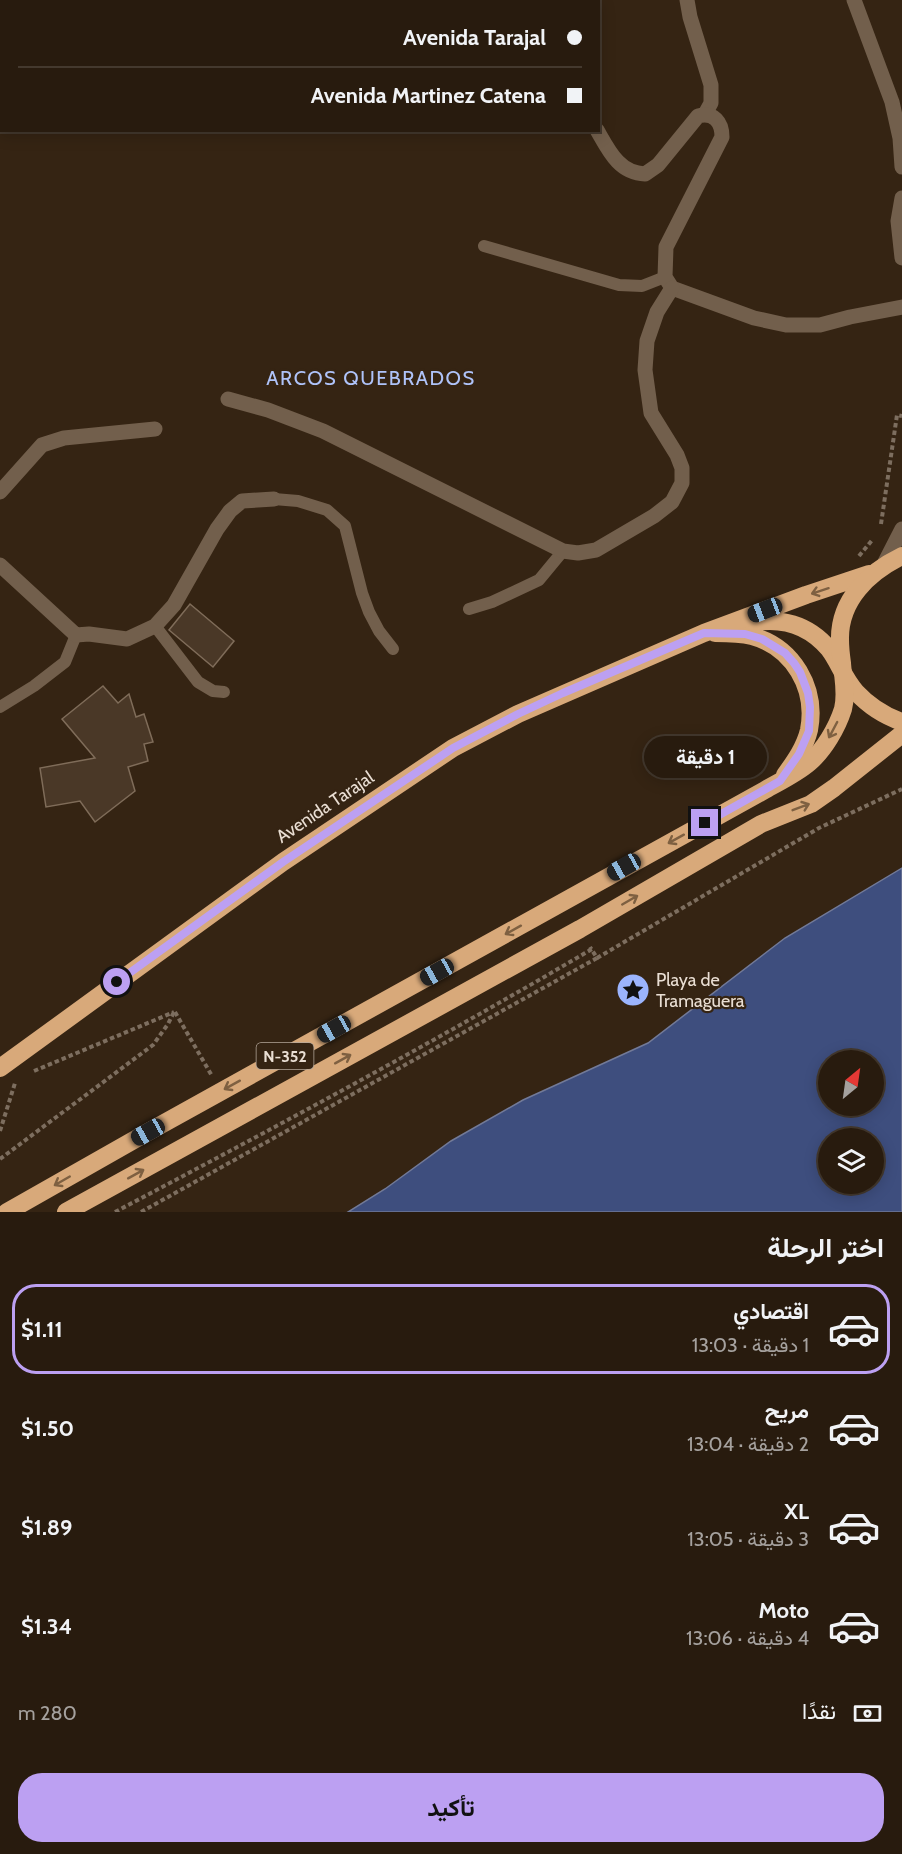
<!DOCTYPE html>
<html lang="ar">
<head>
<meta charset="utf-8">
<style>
	:root { --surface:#281b0e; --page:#34281c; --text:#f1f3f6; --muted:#a5a19e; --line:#44392e; --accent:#bca0f2 }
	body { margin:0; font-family:Cabin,Vazirmatn,sans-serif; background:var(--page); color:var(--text); direction:rtl; height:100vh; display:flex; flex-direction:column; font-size:22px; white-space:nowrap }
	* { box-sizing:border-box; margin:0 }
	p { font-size:20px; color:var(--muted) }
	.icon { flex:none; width:33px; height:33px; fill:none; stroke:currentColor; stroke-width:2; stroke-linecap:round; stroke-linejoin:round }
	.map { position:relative; height:1212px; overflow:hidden; direction:ltr }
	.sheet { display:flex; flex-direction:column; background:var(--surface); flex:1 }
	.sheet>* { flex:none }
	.banner { position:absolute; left:0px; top:0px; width:600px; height:132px; box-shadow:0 3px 15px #0003,0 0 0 2px var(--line); direction:rtl; display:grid; align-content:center; height:132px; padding:0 18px; background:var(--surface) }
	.needle { width:39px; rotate:29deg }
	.fabs { position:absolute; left:818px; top:1050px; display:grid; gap:12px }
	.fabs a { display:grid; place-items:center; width:66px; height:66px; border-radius:50%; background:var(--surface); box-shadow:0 3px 15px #0003,0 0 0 2px var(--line); font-size:30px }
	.end { position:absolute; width:27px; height:27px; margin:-14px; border:8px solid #bca0f2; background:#111; box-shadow:0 0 0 3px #111 }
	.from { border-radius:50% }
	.bubble { position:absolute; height:42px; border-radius:21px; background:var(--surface); box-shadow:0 3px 15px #0003,0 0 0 2px var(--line); font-size:20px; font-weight:700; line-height:42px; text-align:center; direction:rtl }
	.car { position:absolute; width:18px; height:36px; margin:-18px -9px; border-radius:8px; box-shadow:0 0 4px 2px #0007; background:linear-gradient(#222 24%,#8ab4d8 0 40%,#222 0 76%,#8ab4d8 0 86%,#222 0) }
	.banner b { display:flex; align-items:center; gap:21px; height:57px; font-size:22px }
	.banner b+b { border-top:2px solid var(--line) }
	.banner i { width:15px; height:15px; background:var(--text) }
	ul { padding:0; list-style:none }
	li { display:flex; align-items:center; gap:18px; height:90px; margin:0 12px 9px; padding:0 6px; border:3px solid transparent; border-radius:24px }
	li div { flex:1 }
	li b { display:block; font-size:22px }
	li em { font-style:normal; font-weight:700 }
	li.selected { border-color:var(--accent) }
	li>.icon { width:54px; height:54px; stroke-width:1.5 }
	h2 { padding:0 18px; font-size:27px; line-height:72px }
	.pay { display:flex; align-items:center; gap:15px; height:66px; padding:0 18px; font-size:22px }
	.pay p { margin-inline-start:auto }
	.primary-button { display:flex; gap:12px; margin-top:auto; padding:12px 18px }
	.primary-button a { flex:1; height:69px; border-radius:24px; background:var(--accent); color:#111; font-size:24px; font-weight:700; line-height:69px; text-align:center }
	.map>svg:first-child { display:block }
	.water { fill:#3e4e7e; stroke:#727a98; stroke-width:1.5; fill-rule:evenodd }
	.building { fill:#4a3827; stroke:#7f6c59; stroke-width:1.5 }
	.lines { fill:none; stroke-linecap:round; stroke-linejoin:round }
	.path { stroke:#7d6e5f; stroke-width:4; stroke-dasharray:4.5 3; stroke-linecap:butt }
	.lane { stroke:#725f4c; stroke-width:12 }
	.street { stroke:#725f4c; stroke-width:15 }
	.highway { stroke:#d8a97a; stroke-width:18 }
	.oneway { stroke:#7e6041 }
	.route { stroke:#bca0f2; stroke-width:8 }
	.labels { text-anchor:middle; stroke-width:4.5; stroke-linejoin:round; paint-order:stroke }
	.shield { fill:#352413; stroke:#b4a79a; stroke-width:1.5 }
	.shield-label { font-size:16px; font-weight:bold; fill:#eadfd4 }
	.street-label { font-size:18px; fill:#eadfd4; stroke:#352413 }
	.poi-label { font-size:18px; fill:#eadfd4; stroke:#352413; text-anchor:start }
	.neighbourhood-label { font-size:20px; letter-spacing:1.5px; fill:#afc3f9; stroke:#352413 }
</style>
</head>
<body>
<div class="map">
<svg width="902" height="1212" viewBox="0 0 902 1212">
	<rect width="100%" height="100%" fill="#352413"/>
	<path class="water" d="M902,868V1212H348L385,1189L451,1141L523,1100L648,1043L785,938ZM828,1060H873V1106H828ZM828,1138H873V1184H828Z"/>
	<g class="building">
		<polygon points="190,604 234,641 213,667 169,630"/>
		<polygon points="103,686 118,703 129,694 136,717 144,714 153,742 144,744 148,761 128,767 135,791 95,822 80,801 46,807 40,768 95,758 62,719"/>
	</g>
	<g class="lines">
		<g class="path">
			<polyline points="881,524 897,415 902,416"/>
			<polyline points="859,556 873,539"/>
			<polyline points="597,958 819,828 902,789"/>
			<polyline points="175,1012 212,1076"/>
			<polyline points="34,1071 174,1012"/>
			<polyline points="0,1131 15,1083"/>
			<polyline points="0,1159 153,1045 168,1024 174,1012"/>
			<path d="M115,1212C276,1127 436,1041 592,949"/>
			<polyline points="141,1212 597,958 590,947"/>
		</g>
		<g class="lane">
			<polyline points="484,246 619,285 642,286 665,277"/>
			<polyline points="274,499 298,501 327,510 345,526 362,593 369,612 379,631 393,649"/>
			<polyline points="469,609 492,602 539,580 563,551"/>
			<polyline points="155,626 198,682 213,691 224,692"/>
			<polyline points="0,707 34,686 65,662 76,635"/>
		</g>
		<g class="street">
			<polyline points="515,0 515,2"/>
			<polyline points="687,0 690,17 711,85 711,103 705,114"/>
			<polyline points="854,0 892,102 900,138 902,167"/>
			<path d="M597,130C609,151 619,173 645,174L658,165L698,116C714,112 722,122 722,137L666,247L665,277L672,288L754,318L786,325H820L850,317L902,307"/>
			<polyline points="902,198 898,221 902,258"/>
			<polyline points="228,399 268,410 323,431 563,551 578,553 596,550 654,516 672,502 682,483 682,468 677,455 651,413 645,370 647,341 657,312 672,288"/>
			<polyline points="0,492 42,445 64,438 155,429"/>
			<polyline points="0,565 76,635 89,634 127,639 155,626 174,605 217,529 230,511 242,501 274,499"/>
			<polyline points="883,566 902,529"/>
		</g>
		<g class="highway">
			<path d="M750,623C780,617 808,624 829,649C839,662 844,679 856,692C868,705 885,716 902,722"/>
			<path d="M715,633C728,633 740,633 752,636C793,647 817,688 809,730C805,747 795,761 785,775"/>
			<polyline points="0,1068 283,862 453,748 518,714 704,633 806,595 869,574"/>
			<path d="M7,1212L148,1132L765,790C779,782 796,774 809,763C824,750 837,728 843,709C847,693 843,679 842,663C841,656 840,648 840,640C839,600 869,572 902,556"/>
			<polyline points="66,1212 580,929 761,824 811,804 834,788 902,734"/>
		</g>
	</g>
	<defs><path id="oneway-shaft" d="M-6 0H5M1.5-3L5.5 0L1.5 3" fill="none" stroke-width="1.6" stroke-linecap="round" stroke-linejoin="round" transform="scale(1.5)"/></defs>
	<g class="oneway">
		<use href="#oneway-shaft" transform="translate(820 591) rotate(162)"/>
		<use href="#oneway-shaft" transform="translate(833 730) rotate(118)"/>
		<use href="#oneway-shaft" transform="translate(801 807) rotate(-21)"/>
		<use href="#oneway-shaft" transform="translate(676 839) rotate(151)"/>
		<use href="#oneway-shaft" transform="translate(630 900) rotate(-30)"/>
		<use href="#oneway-shaft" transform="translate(513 930) rotate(151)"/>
		<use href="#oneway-shaft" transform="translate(343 1059) rotate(-29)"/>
		<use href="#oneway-shaft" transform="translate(232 1085) rotate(151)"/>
		<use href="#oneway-shaft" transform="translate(136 1174) rotate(-29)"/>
		<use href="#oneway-shaft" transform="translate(62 1181) rotate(150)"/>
	</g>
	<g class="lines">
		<polyline class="route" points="117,982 283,862 453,748 518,714 563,693 704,633 745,634 762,639 785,653 794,663 800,672 808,693 810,707 809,731 799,754 780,781 705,823"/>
	</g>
	<defs>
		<symbol id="sight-disc" viewBox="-11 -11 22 22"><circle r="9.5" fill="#9bb4fd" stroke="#352413"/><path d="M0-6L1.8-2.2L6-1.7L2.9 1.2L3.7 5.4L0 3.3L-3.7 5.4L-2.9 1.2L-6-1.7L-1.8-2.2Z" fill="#111"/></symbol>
	</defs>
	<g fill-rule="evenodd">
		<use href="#sight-disc" x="614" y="971" width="38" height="38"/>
	</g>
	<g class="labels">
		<rect class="shield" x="256.5" y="1043" width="57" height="26" rx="4.5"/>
		<g class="shield-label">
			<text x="285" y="1062">N-352</text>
		</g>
		<g class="street-label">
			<text transform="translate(325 807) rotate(-34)" y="6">Avenida Tarajal</text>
		</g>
		<g class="poi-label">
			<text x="656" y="986">Playa de<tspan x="656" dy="21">Tramaguera</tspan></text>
		</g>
		<g class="neighbourhood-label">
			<text x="371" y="385">ARCOS QUEBRADOS</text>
		</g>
	</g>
</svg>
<div class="fabs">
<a><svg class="needle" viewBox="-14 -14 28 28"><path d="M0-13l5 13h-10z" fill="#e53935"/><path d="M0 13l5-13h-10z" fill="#a5a19e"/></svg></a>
<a><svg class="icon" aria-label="layers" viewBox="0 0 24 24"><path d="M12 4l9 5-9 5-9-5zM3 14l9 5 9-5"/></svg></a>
</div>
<i class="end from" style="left:117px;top:982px"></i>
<i class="end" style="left:705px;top:823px"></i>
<div class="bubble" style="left:644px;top:736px;width:123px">1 دقيقة</div>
<i class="car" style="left:765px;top:610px;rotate:249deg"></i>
<i class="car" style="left:624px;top:867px;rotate:241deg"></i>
<i class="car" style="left:437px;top:972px;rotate:241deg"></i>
<i class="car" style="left:334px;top:1029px;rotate:241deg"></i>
<i class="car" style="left:148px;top:1132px;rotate:241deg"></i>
<div class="banner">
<b><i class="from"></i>Avenida Tarajal</b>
<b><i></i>Avenida Martinez Catena</b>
</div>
</div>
<section class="sheet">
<h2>اختر الرحلة</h2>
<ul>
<li class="selected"><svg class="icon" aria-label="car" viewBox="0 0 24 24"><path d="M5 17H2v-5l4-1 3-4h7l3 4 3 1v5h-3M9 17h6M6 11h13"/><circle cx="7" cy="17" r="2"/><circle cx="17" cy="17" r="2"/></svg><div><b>اقتصادي</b><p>1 دقيقة · 13:03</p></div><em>$1.11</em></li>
<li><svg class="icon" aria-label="car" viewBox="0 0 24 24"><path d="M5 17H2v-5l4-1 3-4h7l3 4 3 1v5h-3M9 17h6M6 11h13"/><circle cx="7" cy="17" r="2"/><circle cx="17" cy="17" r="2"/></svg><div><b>مريح</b><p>2 دقيقة · 13:04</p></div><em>$1.50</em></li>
<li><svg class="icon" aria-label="car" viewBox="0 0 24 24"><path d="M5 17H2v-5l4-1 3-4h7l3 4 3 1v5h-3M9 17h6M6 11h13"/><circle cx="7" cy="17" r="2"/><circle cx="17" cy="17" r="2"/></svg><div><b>XL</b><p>3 دقيقة · 13:05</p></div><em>$1.89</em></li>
<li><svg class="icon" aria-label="car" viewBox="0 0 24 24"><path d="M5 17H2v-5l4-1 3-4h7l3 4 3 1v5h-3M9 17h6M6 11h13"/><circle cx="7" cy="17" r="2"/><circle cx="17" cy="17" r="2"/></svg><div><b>Moto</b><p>4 دقيقة · 13:06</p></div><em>$1.34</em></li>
</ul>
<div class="pay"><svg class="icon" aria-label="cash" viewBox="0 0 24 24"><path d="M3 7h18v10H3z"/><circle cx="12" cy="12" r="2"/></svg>نقدًا<p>280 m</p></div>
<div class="primary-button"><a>تأكيد</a></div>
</section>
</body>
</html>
